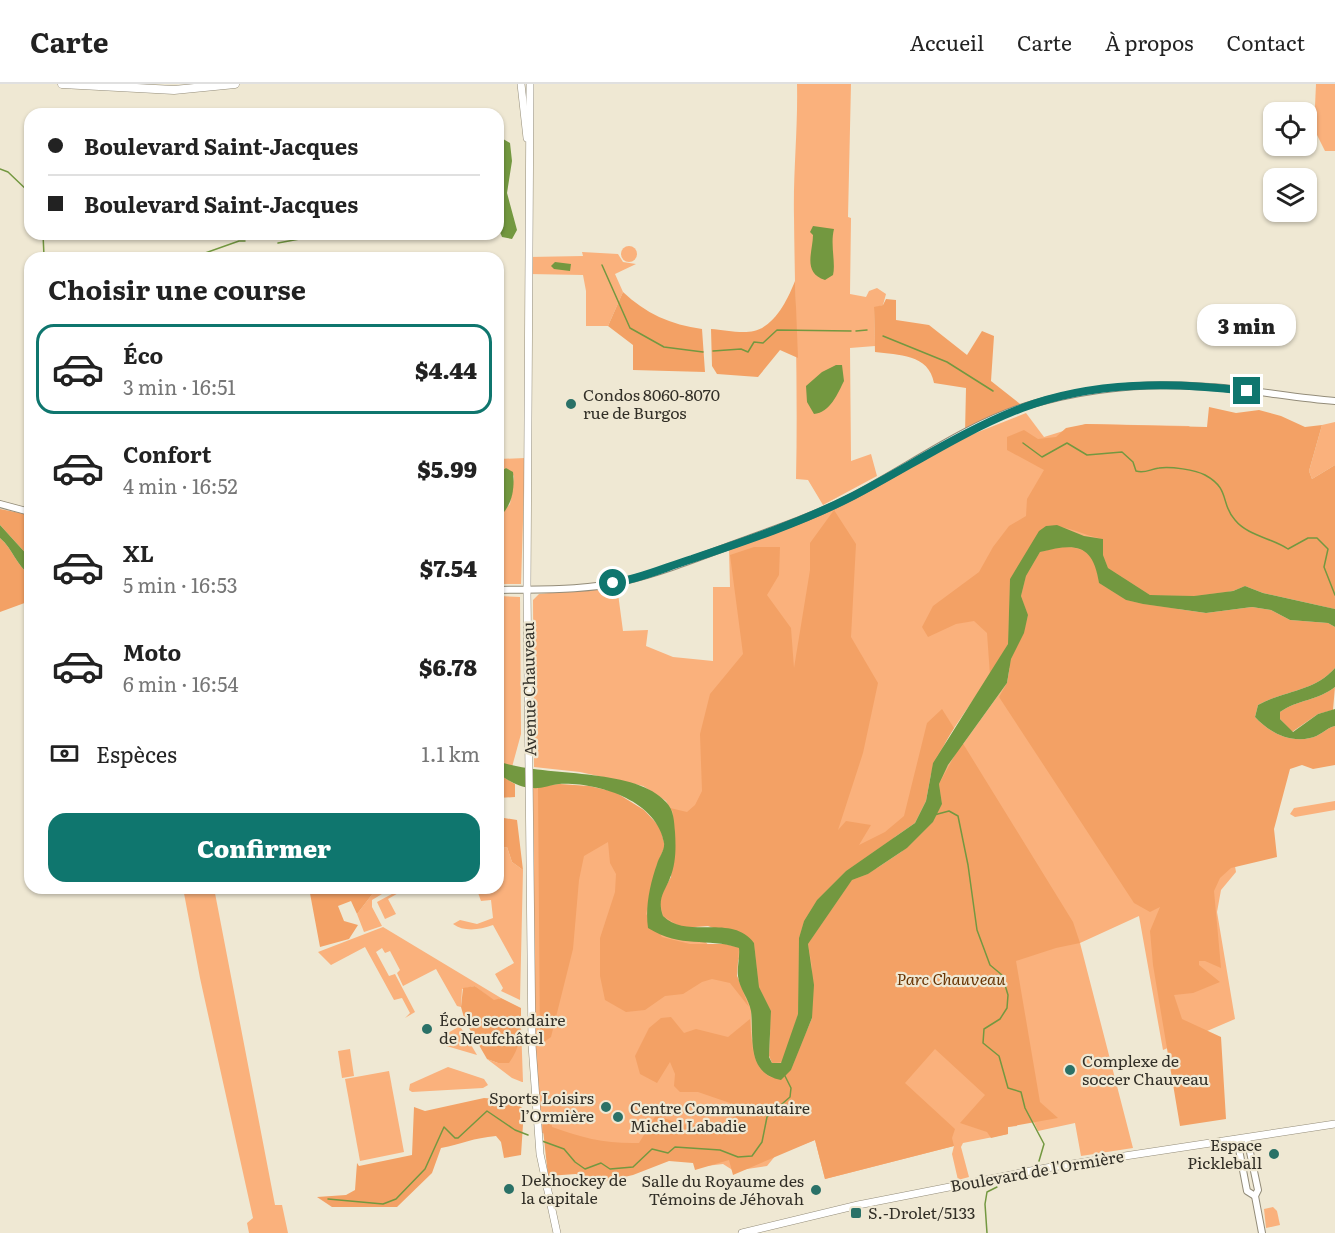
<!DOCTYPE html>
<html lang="fr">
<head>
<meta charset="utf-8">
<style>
	:root { --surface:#fff; --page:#f2f2f2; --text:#222; --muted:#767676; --line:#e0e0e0; --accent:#0f766e }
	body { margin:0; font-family:Literata,serif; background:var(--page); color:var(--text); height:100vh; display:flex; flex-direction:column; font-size:22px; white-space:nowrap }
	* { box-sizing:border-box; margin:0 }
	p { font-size:20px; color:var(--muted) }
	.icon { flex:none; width:33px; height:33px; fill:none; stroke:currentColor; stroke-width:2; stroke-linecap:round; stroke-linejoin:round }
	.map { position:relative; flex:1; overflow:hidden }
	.panel { position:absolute; left:24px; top:168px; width:480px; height:642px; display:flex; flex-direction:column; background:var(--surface); border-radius:18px; box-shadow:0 2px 4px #0004 }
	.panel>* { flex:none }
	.guide { position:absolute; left:24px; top:24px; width:480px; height:132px; border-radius:18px; box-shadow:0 2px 4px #0004; display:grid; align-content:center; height:132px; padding:0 24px; background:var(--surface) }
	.controls { position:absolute; left:1263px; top:18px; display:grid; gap:12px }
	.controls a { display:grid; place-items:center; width:54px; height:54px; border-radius:12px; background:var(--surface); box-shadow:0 2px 4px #0004; font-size:30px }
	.end { position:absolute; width:27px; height:27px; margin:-14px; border:8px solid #0f766e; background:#fff; box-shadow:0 0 0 3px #fff }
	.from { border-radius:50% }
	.bubble { position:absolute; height:42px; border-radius:18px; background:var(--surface); box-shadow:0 2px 4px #0004; font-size:20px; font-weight:800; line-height:42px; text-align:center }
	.guide b { display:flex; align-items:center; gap:21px; height:57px; font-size:22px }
	.guide b+b { border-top:2px solid var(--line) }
	.guide i { width:15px; height:15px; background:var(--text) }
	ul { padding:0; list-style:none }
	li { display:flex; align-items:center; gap:18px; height:90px; margin:0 12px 9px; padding:0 12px; border:3px solid transparent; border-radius:18px }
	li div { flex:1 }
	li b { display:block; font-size:22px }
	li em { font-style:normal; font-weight:800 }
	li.on { border-color:var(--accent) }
	li>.icon { width:54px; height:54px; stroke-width:1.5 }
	h2 { padding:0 24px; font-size:27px; line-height:72px }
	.pay { display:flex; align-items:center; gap:15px; height:66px; padding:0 24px; font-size:22px }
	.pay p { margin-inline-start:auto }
	.button { display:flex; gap:12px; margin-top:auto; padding:12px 24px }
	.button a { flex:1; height:69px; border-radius:18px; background:var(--accent); color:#fff; font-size:24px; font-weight:800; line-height:69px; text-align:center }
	header { display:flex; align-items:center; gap:36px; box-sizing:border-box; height:84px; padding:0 30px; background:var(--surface); border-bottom:2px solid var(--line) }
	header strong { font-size:28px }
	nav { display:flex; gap:33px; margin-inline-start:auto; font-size:21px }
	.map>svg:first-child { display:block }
	.green { fill:#fab17c }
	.forest { fill:#f3a165 }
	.water { fill:#739840 }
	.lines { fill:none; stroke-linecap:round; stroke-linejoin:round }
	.stream { stroke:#739840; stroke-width:1.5 }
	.tertiary-casing { stroke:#938c79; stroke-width:8 }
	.secondary-casing { stroke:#938c79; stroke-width:8 }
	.trunk-casing { stroke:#938c79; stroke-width:9 }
	.tertiary { stroke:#fff; stroke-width:6 }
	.secondary { stroke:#fff; stroke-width:7 }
	.trunk { stroke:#fff; stroke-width:8 }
	.route { stroke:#0f766e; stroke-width:8 }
	.poi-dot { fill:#2a7167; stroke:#efe8d3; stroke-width:2 }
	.labels { text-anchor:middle; stroke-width:4.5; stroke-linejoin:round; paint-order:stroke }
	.poi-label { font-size:16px; fill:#322f27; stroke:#efe8d3; text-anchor:start }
	.street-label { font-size:16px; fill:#322f27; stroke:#efe8d3 }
	.park-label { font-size:16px; font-style:italic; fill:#693504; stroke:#efe8d3 }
</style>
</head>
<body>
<header>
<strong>Carte</strong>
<nav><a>Accueil</a><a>Carte</a><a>À propos</a><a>Contact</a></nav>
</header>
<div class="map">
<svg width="1335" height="1149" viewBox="0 0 1335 1149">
	<rect width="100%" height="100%" fill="#efe8d3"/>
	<g class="green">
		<path d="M797,0H851L848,133L851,134L850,210L866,213L869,207L877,204L886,210L883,221L874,224L875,262L850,264L851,377L871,370L877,392L823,421L808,396L796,395C798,308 795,221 794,133C793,89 798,45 797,0Z"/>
		<polygon points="1316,0 1335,0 1335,67 1325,67 1314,45"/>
		<circle cx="629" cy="170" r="8"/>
		<polygon points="582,168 618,170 623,178 636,180 615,190 623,208 608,242 586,242 586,207 583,191 529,190 529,173 583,172"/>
		<polygon points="1026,329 1044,353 1086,340 1189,342 1335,525 1245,502 990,591 948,653 932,688 800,918 781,979 772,979 771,947 666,717 643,702 580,688 534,683 533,516 539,510 617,502 623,547 648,546 646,562 673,573 713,577 713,503 730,503 729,465 834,425 968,352"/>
		<polygon points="1335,338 1335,381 1312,395 1309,387 1322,341"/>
		<polygon points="525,374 521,500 498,500 498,434 510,420 514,392 506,384 498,389 498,375"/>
		<polygon points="498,512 520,513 521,650 512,683 498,677"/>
		<polygon points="1191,528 1236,788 1221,806 1217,828 1235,935 1163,966 1139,832 1080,859 1133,1064 1081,1072 1075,1039 1038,1047 1021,1011 1017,1042 1008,1043 1008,1050 963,1059 961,1063 969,1093 958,1096 952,1070 954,1062 825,1095 815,1056 776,1071 767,1082 734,1087 723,1080 706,1082 696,1078 644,1074 542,1049 534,957 533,704 560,700 737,892 751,924 752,955 781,995 948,681 1007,599"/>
		<polygon points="1335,717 1335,726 1295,733 1290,730 1294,724"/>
		<path d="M507,763L512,778L523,786L520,916L501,907L503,904L495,890L514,879L493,841C479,846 464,848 453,840L460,836L477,840L493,834L491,816L481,817L477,806L468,804H498V765Z"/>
		<polygon points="183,804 214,804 275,1121 282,1121 288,1149 249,1149 247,1139 253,1134 200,894"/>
		<polygon points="377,804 392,804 372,816 372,823 382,842 364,848 357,830"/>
		<polygon points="403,804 407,804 388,815 396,830 385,835 377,818"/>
		<polygon points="383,843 501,914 494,917 475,902 462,905 461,923 457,922 436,885 403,902 397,889 400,886 390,867 385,869 382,864 376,868 389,892 395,890 415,928 405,934 410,929 402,914 394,916 365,863 331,881 318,868"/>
		<polygon points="521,941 523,998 522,998 512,994 487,975 498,979 521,955"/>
		<polygon points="460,942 477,971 443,961 439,954"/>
		<polygon points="350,965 354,992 342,994 338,967"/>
		<polygon points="448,983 484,995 488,1001 483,1004 412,1008 409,1006 410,1000"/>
		<polygon points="389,987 404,1068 360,1077 345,995"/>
		<polygon points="1273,1123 1277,1127 1280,1141 1266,1144 1264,1125"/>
	</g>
	<g class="forest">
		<path d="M795,197L798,274L780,266L758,293L717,290L712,282L711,245C724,246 742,250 754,247C775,242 788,215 795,197Z"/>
		<path d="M623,208C645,229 671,241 702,245L705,288L633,286V261L608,242Z"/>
		<path d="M886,215L896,216V236L929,241L967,271L982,247L994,252L991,297L1024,323L965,349L966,304L934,299C929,270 898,271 875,268L874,223L883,221Z"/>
		<path d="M1209,323L1236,329L1259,326L1281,332L1305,343L1322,341L1309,387L1312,395L1335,381V525L1263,509L1245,502L1233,507L1194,512L1150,511L1108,484L1103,471V455C1084,452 1065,440 1046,442L1010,495L1008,560L990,591L987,549L974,537L956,540L928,553L922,543L933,522L979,488L993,463L1009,442L1026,432L1027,415L1044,386L1007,366V353L1024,346L1038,355L1056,353L1066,344L1086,340L1207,343Z"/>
		<polygon points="0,425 30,431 30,474 0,441"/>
		<polygon points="834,426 856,460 851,553 878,599 863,669 838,746 846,737 871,741 859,761 885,748 904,732 927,639 942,625 954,644 933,679 926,717 915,739 846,787 817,816 804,837 799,854 798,931 783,978 772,979 769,972 771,927 759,903 754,859 708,842 682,844 663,832 659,814 671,793 673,728 670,724 687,728 695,721 702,707 700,650 710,610 743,570 730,471 754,463 780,463 779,491 767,511 791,544 794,584 810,486 810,459"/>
		<path d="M0,454C13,465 16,481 30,491V517L0,528Z"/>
		<path d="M1059,463C1088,463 1095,470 1099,499L1126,516L1143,520L1206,529L1252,523L1271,526L1290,536L1328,539L1335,543V584C1314,608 1285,606 1258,621L1255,633C1269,648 1289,659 1310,654C1319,653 1326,644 1335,642V681L1313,685L1302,681L1290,685L1274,745L1277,773L1231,784L1220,794L1214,807L1221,884L1205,877H1199V881L1220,898L1193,909L1174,911L1182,935L1221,953L1226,1035L1180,1042L1153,881L1150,847L1160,823L1150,828L1134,819L999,613L1007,599L1011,575L1023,549L1028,532L1021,512L1026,492L1040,468Z"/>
		<path d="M1335,603L1333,626L1318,630L1292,648L1280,635V628C1297,616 1319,616 1335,603Z"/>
		<path d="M962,658L1073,838L1080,859L1056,864L1016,877L1040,1018L1058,1034L1008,1043V1050L991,1054L987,1048L960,1039L985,1011L935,965L905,999L955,1045L952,1054L954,1062L825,1095L815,1056L733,1091L729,1076L695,1086L693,1079L669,1077L633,1091L594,1100L576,1090L548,1092L542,1036L551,1037L552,1043C582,1054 607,1060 639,1059L656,1031L680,1040L728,1044L734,1032L730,1019L698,1008H680L674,1002L675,990L670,978L657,999L640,990L635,972L649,944L661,934L671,933L684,949L696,945L728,953L750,935C752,956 750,981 770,993L791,986L812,934V883L808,860L852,796L868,790L907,764L933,738L942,720L939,700Z"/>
		<polygon points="498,690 515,700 515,713 498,714"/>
		<polygon points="560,700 589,702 615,708 644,726 660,743 665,762 657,781 646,830 662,853 690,860 726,860 739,864 737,892 749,923 730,899 712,895 702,898 683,910 665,912 645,926 626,928 605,916 600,892 600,854 615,808 616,790 610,779 608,758 584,772 579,796 573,865 551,953 540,961 538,703"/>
		<polygon points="498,733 517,736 523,786 512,778 507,763 498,765"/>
		<polygon points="309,804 377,804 357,830 351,817 338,822 344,837 358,841 349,855 320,863"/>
		<path d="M475,902L494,916L501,914L521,924C521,946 522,961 509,979H498L487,975L465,937L461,923L463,904Z"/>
		<path d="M484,1014L511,1016L524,1025L521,1071L504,1074L501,1058L496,1052C473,1054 462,1060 441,1064L432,1089L397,1123H332L317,1113L346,1111L355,1106L357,1079L359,1082L412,1071L414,1023L425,1027Z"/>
	</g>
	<g class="water">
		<polygon points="498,52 510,59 512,77 507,109 517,146 512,155 502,153 498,143 501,87 498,81"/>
		<path d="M813,142L834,145C830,161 836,179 833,191L825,196C802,189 813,167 813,151L810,148Z"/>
		<polygon points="555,178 571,180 570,187 554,185 551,182"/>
		<path d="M836,281H842L844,297C838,309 830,329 814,330L807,318L806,302L822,288Z"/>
		<path d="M506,384L513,388C515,405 512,423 498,434V389Z"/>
		<path d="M0,441L30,474V491C16,481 13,465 0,454Z"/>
		<path d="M1057,441L1084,452L1103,455V471L1108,484L1150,511L1194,512L1233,507L1245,502L1263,509L1335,525V543L1328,539L1290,536L1271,526L1252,523L1206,529L1143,520L1126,516L1099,499C1093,459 1075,459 1040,468L1026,492L1021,512L1028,531L1024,549L1011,575L1007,599L948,681L939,700L942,720L933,738L907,764L868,790L852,796L808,860L814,901L812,934L791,986L781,996C746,989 754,955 751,927C749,915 739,904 738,892C737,883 740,873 739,864C706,853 682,865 648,844C645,823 650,800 657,780C659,773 665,766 664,759C657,716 597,698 559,700C550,701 541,705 532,704C519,704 508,696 498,690V677C542,694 634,682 666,718C674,726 674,737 675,748C676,763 676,780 670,794C664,809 657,815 663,832C687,856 732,829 754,859L759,903L771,927L769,973L772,979H781L798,930L799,854L804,837L817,816L846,787L915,739L926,717L933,679L1008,560L1010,495L1039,447L1046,442Z"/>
		<path d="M1335,584V603C1319,616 1297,616 1280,628V635L1293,648L1318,630L1335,625V642C1326,644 1319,653 1310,654C1289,659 1269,648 1255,633L1258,621C1285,606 1314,608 1335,584Z"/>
	</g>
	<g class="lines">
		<g class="stream">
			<polyline points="0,85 8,88 30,109"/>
			<polyline points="43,150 44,172 55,174"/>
			<polyline points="278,159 305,154 312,150"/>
			<polyline points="191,174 239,157 245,157"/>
			<polyline points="602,181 630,244 664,263 703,268"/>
			<polyline points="856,247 867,246"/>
			<polyline points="883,252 947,278 993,307"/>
			<polyline points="713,267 741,265 748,268 754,258 763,259 777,246 851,247"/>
			<path d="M1023,359L1042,373L1067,359L1087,371L1122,368L1133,378L1136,387C1145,390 1150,385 1159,384C1170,382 1196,386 1205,391C1231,405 1220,420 1235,436C1248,452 1272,454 1288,465L1308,454H1317L1328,465L1324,483L1335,511"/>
			<polyline points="934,731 949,727 958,732 968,781 977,846 990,881 1002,891 1008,911 1007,924 1000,935 984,945 983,959 999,972 1008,1004 1021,1008 1025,1024 1044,1060 1039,1077"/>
			<polyline points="542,1057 564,1065 575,1078 585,1085 601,1079 610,1085 633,1083 652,1065 668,1069 675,1063 720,1066 738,1073 752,1072 762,1058 767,1033 790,1013 791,1004 784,990"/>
			<polyline points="328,1115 383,1120 396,1115 425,1085 444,1043 455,1054 458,1054 487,1027 515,1046 528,1051"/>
			<polyline points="987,1149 985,1120 987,1108 997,1103"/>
		</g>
		<defs>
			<g id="tertiary">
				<polyline points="0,420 30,428"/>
				<path d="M498,506C539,505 584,507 624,497C663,488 702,472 740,458C778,444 817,431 853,412C910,382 964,342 1026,322C1085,304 1147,298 1209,303C1251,305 1293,314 1335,317"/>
				<polyline points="1247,1054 1258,1106 1255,1112 1262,1149"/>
				<polyline points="1237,1055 1247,1107 1255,1112"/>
			</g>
			<g id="secondary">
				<polyline points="521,0 527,54"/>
				<polyline points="530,0 527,505 532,961 540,1070 557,1149"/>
				<polyline points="742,1149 858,1121 1046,1084 1335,1040"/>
			</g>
			<polyline id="trunk" points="62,0 174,6 235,0"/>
		</defs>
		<use href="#tertiary" class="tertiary-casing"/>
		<use href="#secondary" class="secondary-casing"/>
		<use href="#trunk" class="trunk-casing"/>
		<use href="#tertiary" class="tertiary"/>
		<use href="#secondary" class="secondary"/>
		<use href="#trunk" class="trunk"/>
	</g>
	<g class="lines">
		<path class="route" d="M613,499C640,495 666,483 692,475C746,457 802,438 853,412C909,383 962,347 1022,324C1093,297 1173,298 1247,307"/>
	</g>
	<g class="poi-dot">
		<circle cx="571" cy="320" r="6"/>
		<circle cx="427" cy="945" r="6"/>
		<circle cx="1070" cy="986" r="6"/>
		<circle cx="606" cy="1023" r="6"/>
		<circle cx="618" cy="1033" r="6"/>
		<circle cx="1274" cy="1070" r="6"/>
		<circle cx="509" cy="1105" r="6"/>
		<circle cx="816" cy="1106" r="6"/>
		<rect x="850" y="1123" width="12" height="12" rx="3"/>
	</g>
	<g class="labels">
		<g class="poi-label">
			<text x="583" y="317">Condos 8060-8070<tspan x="583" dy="18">rue de Burgos</tspan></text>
			<text x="439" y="942">École secondaire<tspan x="439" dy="18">de Neufchâtel</tspan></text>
			<text x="1082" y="983">Complexe de<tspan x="1082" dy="18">soccer Chauveau</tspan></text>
			<text x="594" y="1020" text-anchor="end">Sports Loisirs<tspan x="594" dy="18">l’Ormière</tspan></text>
			<text x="630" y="1030">Centre Communautaire<tspan x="630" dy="18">Michel Labadie</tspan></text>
			<text x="1262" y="1067" text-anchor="end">Espace<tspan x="1262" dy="18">Pickleball</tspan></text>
			<text x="521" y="1102">Dekhockey de<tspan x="521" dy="18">la capitale</tspan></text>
			<text x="804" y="1103" text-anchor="end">Salle du Royaume des<tspan x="804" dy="18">Témoins de Jéhovah</tspan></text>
			<text x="868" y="1135">S.-Drolet/5133</text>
		</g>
		<g class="street-label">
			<text transform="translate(529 605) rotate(-91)" y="6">Avenue Chauveau</text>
			<text transform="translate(1037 1087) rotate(-10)" y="6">Boulevard de l'Ormière</text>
		</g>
		<g class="park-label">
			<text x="951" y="901">Parc Chauveau</text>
		</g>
	</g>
</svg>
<div class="controls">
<a><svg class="icon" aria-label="locate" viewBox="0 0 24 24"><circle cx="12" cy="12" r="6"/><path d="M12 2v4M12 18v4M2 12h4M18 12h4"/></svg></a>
<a><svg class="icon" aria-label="layers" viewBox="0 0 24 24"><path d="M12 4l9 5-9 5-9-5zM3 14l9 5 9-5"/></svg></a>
</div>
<i class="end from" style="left:613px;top:499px"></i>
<i class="end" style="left:1247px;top:307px"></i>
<div class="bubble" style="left:1197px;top:220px;width:99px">3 min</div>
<div class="guide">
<b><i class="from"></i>Boulevard Saint-Jacques</b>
<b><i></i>Boulevard Saint-Jacques</b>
</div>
<section class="panel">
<h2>Choisir une course</h2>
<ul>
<li class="on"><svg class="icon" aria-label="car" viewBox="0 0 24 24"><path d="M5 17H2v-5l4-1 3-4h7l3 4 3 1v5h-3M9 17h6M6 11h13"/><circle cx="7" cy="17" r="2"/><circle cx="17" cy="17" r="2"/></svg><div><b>Éco</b><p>3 min · 16:51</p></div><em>$4.44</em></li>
<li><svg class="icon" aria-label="car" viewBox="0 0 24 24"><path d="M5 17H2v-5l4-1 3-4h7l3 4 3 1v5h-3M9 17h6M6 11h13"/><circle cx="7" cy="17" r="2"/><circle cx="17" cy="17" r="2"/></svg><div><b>Confort</b><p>4 min · 16:52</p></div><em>$5.99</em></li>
<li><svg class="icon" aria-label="car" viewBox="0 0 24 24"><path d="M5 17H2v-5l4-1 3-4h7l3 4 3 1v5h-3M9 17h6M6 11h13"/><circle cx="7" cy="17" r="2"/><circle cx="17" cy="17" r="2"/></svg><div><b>XL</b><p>5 min · 16:53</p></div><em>$7.54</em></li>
<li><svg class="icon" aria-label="car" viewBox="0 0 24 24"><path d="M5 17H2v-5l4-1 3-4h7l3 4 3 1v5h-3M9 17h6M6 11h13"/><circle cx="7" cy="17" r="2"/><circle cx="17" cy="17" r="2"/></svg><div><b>Moto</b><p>6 min · 16:54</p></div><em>$6.78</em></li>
</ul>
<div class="pay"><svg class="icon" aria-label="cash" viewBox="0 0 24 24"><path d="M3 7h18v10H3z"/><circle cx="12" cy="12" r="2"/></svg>Espèces<p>1.1 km</p></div>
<div class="button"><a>Confirmer</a></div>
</section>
</div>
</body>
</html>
